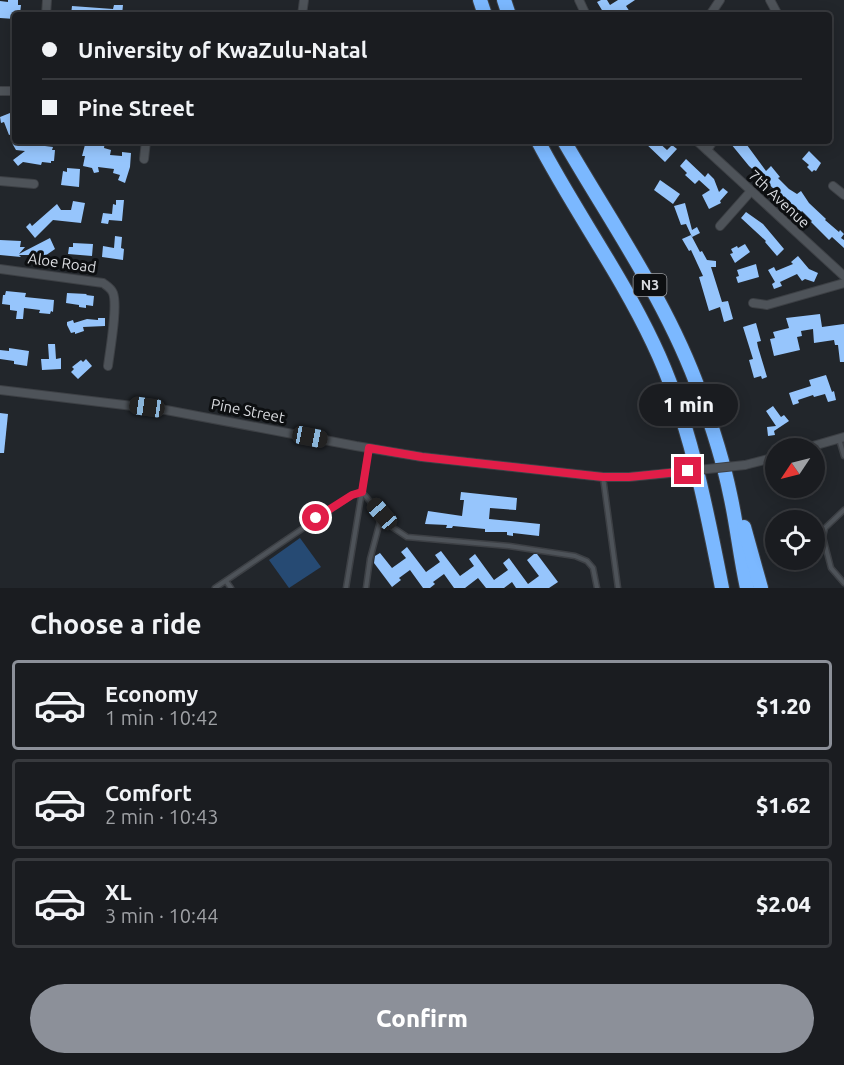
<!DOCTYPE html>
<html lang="en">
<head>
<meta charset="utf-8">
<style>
	:root { --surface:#1a1c20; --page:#232529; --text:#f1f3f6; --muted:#9fa1a5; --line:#383a3e; --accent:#8c9099 }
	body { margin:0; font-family:Ubuntu,sans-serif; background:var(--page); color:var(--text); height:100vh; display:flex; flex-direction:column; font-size:22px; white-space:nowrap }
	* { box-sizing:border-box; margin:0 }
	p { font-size:20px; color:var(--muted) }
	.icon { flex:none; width:33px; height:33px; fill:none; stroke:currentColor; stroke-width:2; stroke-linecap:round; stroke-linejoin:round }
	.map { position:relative; height:588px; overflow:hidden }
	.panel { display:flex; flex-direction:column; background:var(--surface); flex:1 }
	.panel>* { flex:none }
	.guide { position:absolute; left:12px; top:12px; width:820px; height:132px; border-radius:6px; box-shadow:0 3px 15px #0003,0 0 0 2px var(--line); display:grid; align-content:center; height:132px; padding:0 30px; background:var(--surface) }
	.needle { width:39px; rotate:235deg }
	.buttons { position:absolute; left:765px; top:438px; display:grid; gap:12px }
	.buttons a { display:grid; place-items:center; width:60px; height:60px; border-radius:50%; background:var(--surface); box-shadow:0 3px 15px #0003,0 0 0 2px var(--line); font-size:30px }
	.end { position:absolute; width:27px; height:27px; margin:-14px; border:8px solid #e11d48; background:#fff; box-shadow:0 0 0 3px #fff }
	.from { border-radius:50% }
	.bubble { position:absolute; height:42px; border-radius:21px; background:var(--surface); box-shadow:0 3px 15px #0003,0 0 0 2px var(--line); font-size:20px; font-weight:800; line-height:42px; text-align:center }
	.car { position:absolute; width:18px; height:36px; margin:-18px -9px; border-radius:8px; box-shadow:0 0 4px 2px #0007; background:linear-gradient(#222 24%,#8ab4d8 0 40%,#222 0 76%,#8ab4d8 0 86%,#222 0) }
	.guide b { display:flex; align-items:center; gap:21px; height:57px; font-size:22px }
	.guide b+b { border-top:2px solid var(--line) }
	.guide i { width:15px; height:15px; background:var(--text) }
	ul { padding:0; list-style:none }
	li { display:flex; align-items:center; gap:18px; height:90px; margin:0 12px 9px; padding:0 18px; border:3px solid var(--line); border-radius:6px }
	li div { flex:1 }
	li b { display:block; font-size:22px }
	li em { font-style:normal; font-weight:800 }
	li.on { border-color:var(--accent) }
	li>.icon { width:54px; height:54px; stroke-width:1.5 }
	h2 { padding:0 30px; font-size:27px; line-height:72px }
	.button { display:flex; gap:12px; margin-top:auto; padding:12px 30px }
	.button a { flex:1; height:69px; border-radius:36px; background:var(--accent); color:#fff; font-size:24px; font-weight:800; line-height:69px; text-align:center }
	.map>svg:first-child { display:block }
	.green { fill:#264a73 }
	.building { fill:#96c5fc }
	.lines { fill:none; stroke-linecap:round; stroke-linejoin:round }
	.service-casing { stroke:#3d4045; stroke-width:7 }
	.minor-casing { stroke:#3d4045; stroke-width:10 }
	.motorway-casing { stroke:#3d4045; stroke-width:16 }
	.service { stroke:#4e5359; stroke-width:4 }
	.minor { stroke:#4e5359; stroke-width:8 }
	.motorway { stroke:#7bb8ff; stroke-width:14 }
	.minor-bridge-casing { stroke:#3d4045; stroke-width:10; stroke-linecap:butt }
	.minor-bridge { stroke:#4e5359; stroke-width:8 }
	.route { stroke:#e11d48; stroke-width:8 }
	.labels { text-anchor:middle; stroke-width:6; stroke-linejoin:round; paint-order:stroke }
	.shield { fill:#0d0f11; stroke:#9c9ea2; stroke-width:1.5 }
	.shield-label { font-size:14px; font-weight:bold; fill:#dadce0 }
	.street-label { font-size:15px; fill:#dadce0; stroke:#0d0f11 }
</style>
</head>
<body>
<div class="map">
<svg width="844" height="588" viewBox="0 0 844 588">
	<rect width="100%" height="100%" fill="#22262b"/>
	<polygon class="green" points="300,538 321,567 289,588 269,560"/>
	<g class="building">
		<polygon points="8,0 18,0 18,5 21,5 20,14 16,14 15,19 0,18 0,1 8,2"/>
		<polygon points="601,0 607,0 610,5 618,0 635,0 626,6 632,15 605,15 597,2"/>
		<polygon points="114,5 123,5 122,15 71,15 72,6 113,9"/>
		<polygon points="15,111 15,122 13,123 15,133 9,135 4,122 1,123 0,117"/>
		<polygon points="86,141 105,141 104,148 111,150 110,155 122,156 122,152 131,153 130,167 125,183 118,180 120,175 113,173 114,169 98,167 99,172 94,173 92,168 83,166 85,156 82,156"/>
		<polygon points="643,141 657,141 667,150 672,145 677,149 665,162"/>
		<polygon points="735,141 744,141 766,171 771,166 780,177 778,178 789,189 797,194 801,191 809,203 826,219 825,220 839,232 840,230 844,234 841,238 844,240 844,248 832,237 829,240 811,222 812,221 802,211 800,213 749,166 731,144"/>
		<polygon points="32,142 45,143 45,146 53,147 52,150 55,150 54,161 51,161 51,163 42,162 41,165 23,162 18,166 13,160 25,151 16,150 12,143 32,145"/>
		<polygon points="809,151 821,163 816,171 814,170 812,172 807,167 809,165 802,159"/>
		<polygon points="686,159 705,177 708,173 714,179 719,192 723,188 728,192 720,201 721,203 709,209 702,195 710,190 699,180 695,184 685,175 687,173 680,166"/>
		<polygon points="67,168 80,169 79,187 61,185 63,171 67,172"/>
		<polygon points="660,180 680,194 673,204 654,190"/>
		<polygon points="116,200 124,200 122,221 109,220 108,224 101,223 103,213 112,214 113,204 116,205"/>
		<polygon points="73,201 85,203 81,223 53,220 35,238 26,227 30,223 32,226 57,204 61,210 71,210"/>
		<polygon points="685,203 692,230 697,227 700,233 692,237 686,224 681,225 674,206"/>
		<polygon points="746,212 763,224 784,249 777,256 765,242 766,241 741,218"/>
		<polygon points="691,235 700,252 702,251 707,260 716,261 716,267 711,267 722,302 728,301 733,319 724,322 720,307 709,311 699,277 703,276 691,250 689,251 682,239"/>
		<polygon points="115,236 122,237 121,248 124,249 123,260 102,257 103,246 114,248"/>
		<polygon points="50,238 55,249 42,258 37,255 19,255 21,257 0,255 0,240 21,241 20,247 25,247 19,254"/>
		<polygon points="73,243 93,244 92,256 68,254 69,247 73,247"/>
		<polygon points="745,244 750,252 735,263 730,254 733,253 731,249 737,246 738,248"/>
		<polygon points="798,256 809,269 818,273 814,282 805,279 802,281 797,274 780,282 782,286 774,289 772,284 775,282 768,270 774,267 776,271 793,264 791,262"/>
		<polygon points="756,264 759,277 738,283 736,277 739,276 737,270"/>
		<polygon points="6,291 26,293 25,297 54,300 53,312 51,311 50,314 39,313 40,310 24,308 23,319 16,319 17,311 10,310 10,305 2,304 3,295 5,295"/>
		<polygon points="67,293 87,294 86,295 94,296 93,306 86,305 86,308 79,307 79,305 66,303"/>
		<polygon points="820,314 822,327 844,324 844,362 840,362 838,345 835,345 834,340 814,343 813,329 801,331 802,336 797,337 800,350 774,356 770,339 775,338 773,332 789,328 786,318"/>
		<polygon points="98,318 105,318 105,326 83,327 84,331 75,334 75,332 71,333 67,325 67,322 73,320 74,323 87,319 98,320"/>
		<polygon points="756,323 761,341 757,342 758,347 767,377 762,379 761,376 754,378 749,360 753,359 743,327"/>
		<polygon points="48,344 55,344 56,359 61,358 61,369 42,370 41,359 49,359"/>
		<polygon points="9,348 29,351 27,366 14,364 14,361 0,359 0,350 9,351"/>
		<polygon points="86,359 92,366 78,379 71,372 74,369 72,367 81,360 83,362"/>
		<polygon points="826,375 832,392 834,391 836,400 828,402 825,394 814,397 813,395 798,400 799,403 793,405 789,393 811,386 809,380"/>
		<polygon points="773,406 781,417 784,415 789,421 774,431 775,435 768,436 767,427 776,426 766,411"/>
		<polygon points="0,413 8,414 4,453 0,453"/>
		<polygon points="461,492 517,498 516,510 490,508 489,519 540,524 539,536 513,533 513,536 507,535 507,532 485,532 485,529 453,526 452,528 446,528 447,525 425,524 428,511 462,516 464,500 460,500"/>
		<polygon points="407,547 426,572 440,562 435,555 441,551 460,576 474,566 469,559 475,554 494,580 508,570 503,563 509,558 528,584 539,576 527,560 534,554 537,554 558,582 549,588 516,588 512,582 504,588 486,588 478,578 465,588 454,588 444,574 433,582 435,584 430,588 423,588 410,570 399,578 401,580 392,587 374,563 375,556 380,553 392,568 406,558 401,552"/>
	</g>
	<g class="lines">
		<defs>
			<g id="service">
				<polyline points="839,439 844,456"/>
				<polyline points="603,477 618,588"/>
				<polyline points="844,510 825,528 823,537 831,568 844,583"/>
				<polyline points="226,581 231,588"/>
				<polyline points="215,588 352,495 362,492 392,527 407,537 509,546 575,556 587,561 593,568 597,588"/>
				<polyline points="346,588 369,448"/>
				<polyline points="366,588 370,559 382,514"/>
			</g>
			<g id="minor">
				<polyline points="579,0 586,15"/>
				<polyline points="770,0 778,15"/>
				<polyline points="46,15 47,0"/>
				<polyline points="302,15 304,0"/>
				<polyline points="710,15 720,0"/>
				<polyline points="0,91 15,91"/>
				<polyline points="697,141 844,276"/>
				<polyline points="707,150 713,141"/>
				<polyline points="144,159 146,141"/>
				<polyline points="0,181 34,184"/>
				<polyline points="833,186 844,195"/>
				<polyline points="720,226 751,191"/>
				<path d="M0,269L103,283C107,286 111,288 113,293C118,306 110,350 108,366"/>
				<polyline points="753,303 767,305 844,283"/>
				<polyline points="0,390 166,410 356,446 422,457 603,477 629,477 670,473"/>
				<polyline points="806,448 844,437"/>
				<polyline points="745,465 776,457"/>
			</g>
			<g id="motorway">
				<polyline points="480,0 485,15"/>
				<polyline points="504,0 509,15"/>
				<path d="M538,141C574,210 620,273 653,343C689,418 706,506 722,588"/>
				<path d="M564,141C612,224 668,303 700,393C712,426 723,460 730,494C737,525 740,557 747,588"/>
				<polyline points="744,527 761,588"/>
			</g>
		</defs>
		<use href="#service" class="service-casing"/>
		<use href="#minor" class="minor-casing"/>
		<use href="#motorway" class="motorway-casing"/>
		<use href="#service" class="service"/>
		<use href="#minor" class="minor"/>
		<use href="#motorway" class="motorway"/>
		<defs>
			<polyline id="minor-bridge" points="670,473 745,465"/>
		</defs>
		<use href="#minor-bridge" class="minor-bridge-casing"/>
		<use href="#minor-bridge" class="minor-bridge"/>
	</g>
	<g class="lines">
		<polyline class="route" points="316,518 352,495 362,492 369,448 422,457 603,477 629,477 688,471"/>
	</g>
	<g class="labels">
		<rect class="shield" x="633.5" y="274" width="33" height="22" rx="4.5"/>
		<g class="shield-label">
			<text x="650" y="290">N3</text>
		</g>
		<g class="street-label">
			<text transform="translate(779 199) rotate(43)" y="5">7th Avenue</text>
			<text transform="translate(62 263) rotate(8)" y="5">Aloe Road</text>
			<text transform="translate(248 411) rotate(11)" y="5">Pine Street</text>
		</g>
	</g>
</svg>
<div class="buttons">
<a><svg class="needle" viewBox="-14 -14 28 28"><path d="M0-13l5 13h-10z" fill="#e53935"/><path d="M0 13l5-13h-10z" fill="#9fa1a5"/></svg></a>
<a><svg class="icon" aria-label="locate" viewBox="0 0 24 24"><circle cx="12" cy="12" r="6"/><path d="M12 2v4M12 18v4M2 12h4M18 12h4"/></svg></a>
</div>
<i class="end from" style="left:316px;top:518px"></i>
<i class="end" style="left:688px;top:471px"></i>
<div class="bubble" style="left:639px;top:384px;width:99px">1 min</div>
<i class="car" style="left:147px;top:407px;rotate:278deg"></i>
<i class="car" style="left:310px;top:437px;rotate:101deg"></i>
<i class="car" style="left:382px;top:514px;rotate:319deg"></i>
<div class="guide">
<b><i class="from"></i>University of KwaZulu-Natal</b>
<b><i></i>Pine Street</b>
</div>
</div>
<section class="panel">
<h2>Choose a ride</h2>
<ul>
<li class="on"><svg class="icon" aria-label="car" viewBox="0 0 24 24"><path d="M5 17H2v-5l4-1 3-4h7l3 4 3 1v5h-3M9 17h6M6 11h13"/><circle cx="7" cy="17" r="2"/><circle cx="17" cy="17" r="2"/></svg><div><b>Economy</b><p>1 min · 10:42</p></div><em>$1.20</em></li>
<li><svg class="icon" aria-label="car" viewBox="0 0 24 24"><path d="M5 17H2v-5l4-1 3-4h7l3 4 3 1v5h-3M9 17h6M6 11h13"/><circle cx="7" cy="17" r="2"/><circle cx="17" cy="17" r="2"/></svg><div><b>Comfort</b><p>2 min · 10:43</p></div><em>$1.62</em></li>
<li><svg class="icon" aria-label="car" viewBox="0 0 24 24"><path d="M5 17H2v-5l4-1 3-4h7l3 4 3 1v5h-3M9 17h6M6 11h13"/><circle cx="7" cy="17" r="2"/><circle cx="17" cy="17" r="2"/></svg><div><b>XL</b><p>3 min · 10:44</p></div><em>$2.04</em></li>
</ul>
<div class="button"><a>Confirm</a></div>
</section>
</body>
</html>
